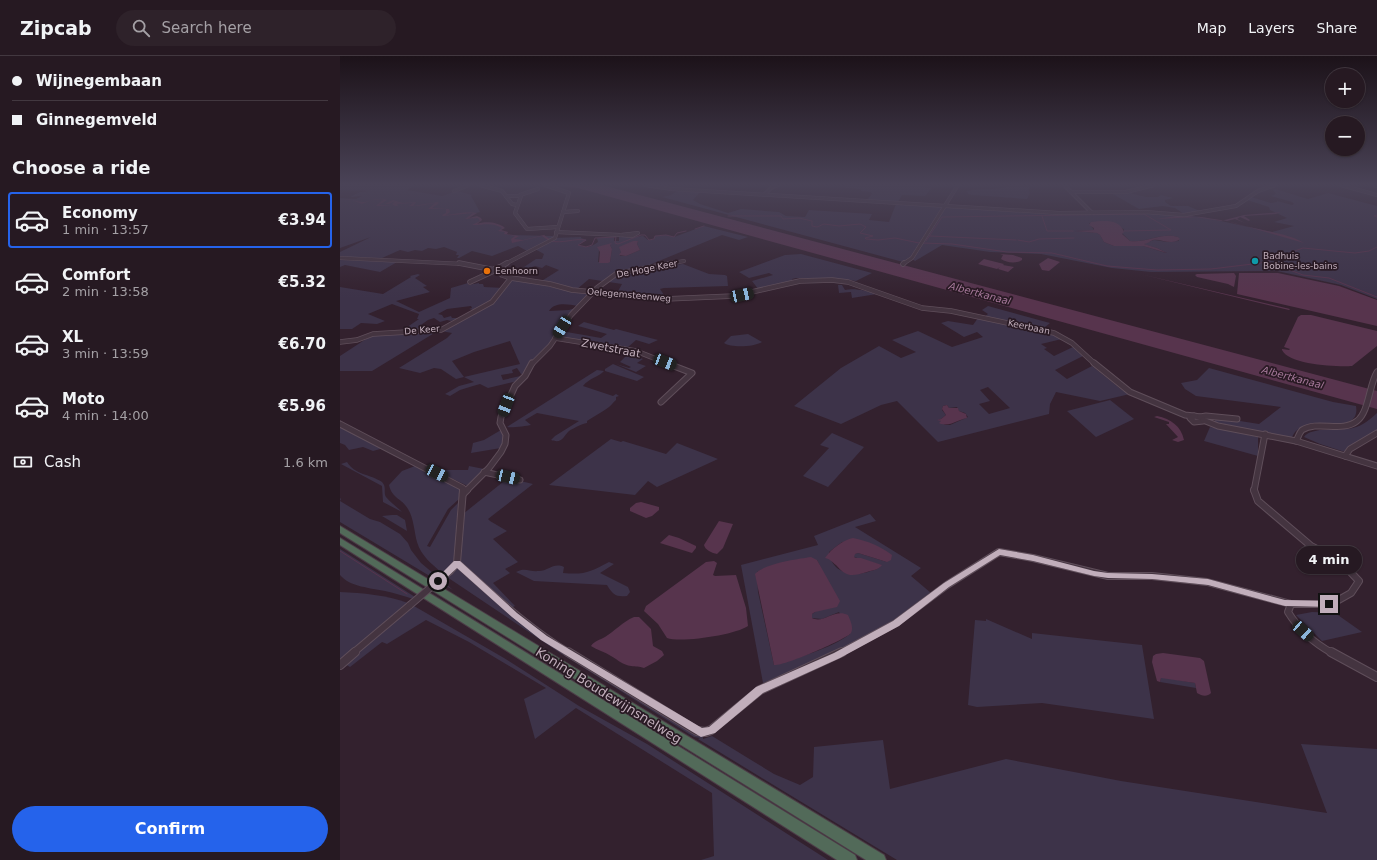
<!DOCTYPE html>
<html lang="en">
<head>
<meta charset="utf-8">
<style>
	:root { --surface:#261922; --page:#2e222a; --text:#f1f3f6; --muted:#a4a0a5; --line:#423840; --accent:#2563eb }
	body { margin:0; font-family:"DejaVu Sans",sans-serif; background:var(--page); color:var(--text); height:100vh; display:flex; flex-direction:column; font-size:15px; white-space:nowrap }
	* { box-sizing:border-box; margin:0 }
	p { font-size:13px; color:var(--muted) }
	.icon { flex:none; width:22px; height:22px; fill:none; stroke:currentColor; stroke-width:2; stroke-linecap:round; stroke-linejoin:round }
	.map { position:relative; flex:1; overflow:hidden }
	.details { display:flex; flex-direction:column; background:var(--surface); width:340px }
	.details>* { flex:none }
	.hud { display:grid; align-content:center; height:88px; padding:0 12px; background:var(--surface) }
	.fabs { position:absolute; left:985px; top:12px; display:grid; gap:8px }
	.fabs a { display:grid; place-items:center; width:40px; height:40px; border-radius:50%; background:var(--surface); box-shadow:0 1px 3px #0004,0 0 0 1px var(--line); font-size:20px }
	.end { position:absolute; width:18px; height:18px; margin:-9px; border:5px solid #c1aebb; background:#111; box-shadow:0 0 0 2px #111 }
	.from { border-radius:50% }
	.bubble { position:absolute; height:28px; border-radius:14px; background:var(--surface); box-shadow:0 1px 3px #0004,0 0 0 1px var(--line); font-size:13px; font-weight:700; line-height:28px; text-align:center }
	.car { position:absolute; width:12px; height:24px; margin:-12px -6px; border-radius:5px; box-shadow:0 0 3px 1px #0007; background:linear-gradient(#222 24%,#8ab4d8 0 40%,#222 0 76%,#8ab4d8 0 86%,#222 0) }
	.hud b { display:flex; align-items:center; gap:14px; height:38px; font-size:15px }
	.hud b+b { border-top:1px solid var(--line) }
	.hud i { width:10px; height:10px; background:var(--text) }
	ul { padding:0; list-style:none }
	li { display:flex; align-items:center; gap:12px; height:56px; margin:0 8px 6px; padding:0 4px; border:2px solid transparent; border-radius:4px }
	li div { flex:1 }
	li b { display:block; font-size:15px }
	li em { font-style:normal; font-weight:700 }
	li.selected { border-color:var(--accent) }
	li>.icon { width:36px; height:36px; stroke-width:1.5 }
	h2 { padding:0 12px; font-size:18px; line-height:48px }
	.pay { display:flex; align-items:center; gap:10px; height:44px; padding:0 12px; font-size:15px }
	.pay p { margin-inline-start:auto }
	.button { display:flex; gap:8px; margin-top:auto; padding:8px 12px }
	.button a { flex:1; height:46px; border-radius:24px; background:var(--accent); color:#fff; font-size:16px; font-weight:700; line-height:46px; text-align:center }
	header { display:flex; align-items:center; gap:24px; box-sizing:border-box; height:56px; padding:0 20px; background:var(--surface); border-bottom:1px solid var(--line) }
	header strong { font-size:19px }
	nav { display:flex; gap:22px; margin-inline-start:auto; font-size:14px }
	.search { width:280px; height:36px; background:var(--page); display:flex; align-items:center; gap:10px; box-sizing:border-box; padding:0 14px; border-radius:22px; color:var(--muted); font-size:15px }
	main { display:flex; flex:1; min-height:0 }
	.map>svg:first-child { display:block }
	.green { fill:#3d3349; fill-rule:evenodd }
	.water { fill:#57344d }
	.lines { fill:none; stroke-linecap:round; stroke-linejoin:round }
	.stream { stroke:#57344d; stroke-width:1 }
	.minor-far4-casing { stroke:#5f4e5a; stroke-width:4 }
	.minor-far3-casing { stroke:#5f4e5a; stroke-width:5.5 }
	.minor-far2-casing { stroke:#5f4e5a; stroke-width:7 }
	.minor-far1-casing { stroke:#5f4e5a; stroke-width:8 }
	.minor-casing { stroke:#5f4e5a; stroke-width:10 }
	.highway-casing { stroke:#4c3c47; stroke-width:2 }
	.minor-far4 { stroke:#443440; stroke-width:3 }
	.minor-far3 { stroke:#443440; stroke-width:4 }
	.minor-far2 { stroke:#443440; stroke-width:5 }
	.minor-far1 { stroke:#443440; stroke-width:6 }
	.minor { stroke:#443440; stroke-width:8 }
	.highway { fill:#526a59; fill-rule:evenodd }
	.minor-bridge-casing { stroke:#5f4e5a; stroke-width:8; stroke-linecap:butt }
	.minor-bridge { stroke:#443440; stroke-width:6 }
	.route { fill:#c1aebb }
	.culture-dot { fill:#0f9aa8; stroke:#291a24; stroke-width:1.5 }
	.food-dot { fill:#e8710a; stroke:#291a24; stroke-width:1.5 }
	.labels { text-anchor:middle; stroke-width:3.5; stroke-linejoin:round; paint-order:stroke }
	.far-poi-label { font-size:9px; fill:#c1aebb; stroke:#291a24; text-anchor:start }
	.far-street-label { font-size:9px; fill:#c1aebb; stroke:#291a24 }
	.far-water-label { font-size:10px; font-style:italic; fill:#a7799b; stroke:#291a24 }
	.street-label { font-size:11px; fill:#c1aebb; stroke:#291a24 }
	.near-street-label { font-size:13px; fill:#c1aebb; stroke:#291a24 }
</style>
</head>
<body>
<header>
<strong>Zipcab</strong>
<div class="search"><svg class="icon" aria-label="search" viewBox="0 0 24 24"><circle cx="10" cy="10" r="6"/><path d="M15 15l6 6"/></svg>Search here</div>
<nav><a>Map</a><a>Layers</a><a>Share</a></nav>
</header>
<main>
<section class="details">
<div class="hud">
<b><i class="from"></i>Wijnegembaan</b>
<b><i></i>Ginnegemveld</b>
</div>
<h2>Choose a ride</h2>
<ul>
<li class="selected"><svg class="icon" aria-label="car" viewBox="0 0 24 24"><path d="M5 17H2v-5l4-1 3-4h7l3 4 3 1v5h-3M9 17h6M6 11h13"/><circle cx="7" cy="17" r="2"/><circle cx="17" cy="17" r="2"/></svg><div><b>Economy</b><p>1 min · 13:57</p></div><em>€3.94</em></li>
<li><svg class="icon" aria-label="car" viewBox="0 0 24 24"><path d="M5 17H2v-5l4-1 3-4h7l3 4 3 1v5h-3M9 17h6M6 11h13"/><circle cx="7" cy="17" r="2"/><circle cx="17" cy="17" r="2"/></svg><div><b>Comfort</b><p>2 min · 13:58</p></div><em>€5.32</em></li>
<li><svg class="icon" aria-label="car" viewBox="0 0 24 24"><path d="M5 17H2v-5l4-1 3-4h7l3 4 3 1v5h-3M9 17h6M6 11h13"/><circle cx="7" cy="17" r="2"/><circle cx="17" cy="17" r="2"/></svg><div><b>XL</b><p>3 min · 13:59</p></div><em>€6.70</em></li>
<li><svg class="icon" aria-label="car" viewBox="0 0 24 24"><path d="M5 17H2v-5l4-1 3-4h7l3 4 3 1v5h-3M9 17h6M6 11h13"/><circle cx="7" cy="17" r="2"/><circle cx="17" cy="17" r="2"/></svg><div><b>Moto</b><p>4 min · 14:00</p></div><em>€5.96</em></li>
</ul>
<div class="pay"><svg class="icon" aria-label="cash" viewBox="0 0 24 24"><path d="M3 7h18v10H3z"/><circle cx="12" cy="12" r="2"/></svg>Cash<p>1.6 km</p></div>
<div class="button"><a>Confirm</a></div>
</section>
<div class="map">
<svg width="1037" height="804" viewBox="0 0 1037 804">
	<rect width="100%" height="100%" fill="#33212e"/>
	<g class="green">
		<path d="M0,129H75L67,134L102,140L117,135L132,139L131,140L140,156L136,157L127,163L139,161L141,165L135,168L136,169C145,166 155,167 163,172L160,174L166,176V178L169,179L213,180V182L241,181V182L247,184L238,189C245,192 252,191 258,186L257,182L274,181V185H279V179L290,181L303,180L308,184H313L315,180L326,179L334,181L364,170L408,181L399,184L382,179L297,214L273,218L269,221L281,222V218L343,208L369,218L385,219L387,220L388,230L324,232L320,233L324,239V242L276,239L282,228L249,223L236,234L200,226L219,214L206,209L202,212L195,210L186,213L184,211L196,203H202L204,198L193,192L187,195L178,190L152,200L132,195L119,202H117L119,199H116L117,196L104,191L96,193L88,192L82,195L75,194L68,196L60,194L42,202L0,201V196L31,181L0,192V142L16,143L22,140L10,141L20,136L31,135L0,134ZM293,185H298L297,188L300,194L286,200H280L281,195ZM270,189L272,193L270,206H258L259,194Z"/>
		<polygon points="507,129 584,129 583,131 592,132 585,140 562,139 558,146 527,144 532,138 531,136 521,135 521,133 497,131"/>
		<path d="M669,129L690,130L689,134L690,137L687,143L632,139L628,138L627,135C636,132 663,135 669,129Z"/>
		<path d="M935,133L968,143L988,137L1037,150V243L1001,229L937,215L811,216L772,212L701,198L650,196L602,189L575,205L571,202L563,206L322,141L331,139L337,135L360,136L353,144L360,148L388,157L401,153L439,156L446,160L465,161L469,154L532,158L529,164L549,166L556,148L722,159L811,157L862,161L932,176L954,170L934,166L947,162L930,154L929,151L907,144L911,141L931,147L937,146V145L952,149L954,148L952,146L931,140L936,138L933,134ZM763,166L784,173V175L782,177L790,185C807,187 821,176 838,181L839,185L827,186L814,184L803,188L817,192L827,197H826L803,190H774L764,186L760,179L757,177L735,175L754,174L749,167Z"/>
		<polygon points="771,137 790,137 806,141 818,141 821,139 833,142 825,144 825,146 831,150 848,150 860,155 844,158 835,152 823,150 799,153"/>
		<polygon points="461,198 532,217 516,225 496,222 456,222 452,223 453,225 419,234 412,225 433,219 429,217 409,222 399,216 445,199"/>
		<polygon points="0,204 57,206 40,216 5,209 0,211"/>
		<path d="M78,218L80,219L75,222L87,230L83,231L90,236L56,245L79,256L110,242L111,232L128,227H130L128,229L139,227V228H143L144,231L164,232C173,221 175,223 188,225L187,226L189,225L210,230H207L224,234L214,231L235,235L231,236L249,238L237,250C228,248 214,246 209,255L229,254L235,252L225,262L211,285L213,286C207,295 195,301 189,310L191,306H190L184,318H181L177,312L172,314L173,317L161,319L163,324L185,319L178,325L148,332L140,328L133,330L120,334L110,340L105,338L119,330L134,326L124,321L116,323L101,313L94,312L80,317L59,312L107,282L112,277L101,275L96,276L32,315H0V300L26,283L27,280L39,277L102,274L152,246H147L132,256L133,254L129,253L132,252L131,250L107,253L98,258L102,259L104,262L111,260L112,262H119L111,265L107,264L100,266L94,262L88,264L78,271L85,272L78,275L60,276L79,263H77L79,258L52,248L28,258L45,265L37,268L21,267L12,273H0V231L43,238L71,221L70,220ZM170,285L180,308L124,321L112,305L134,296Z"/>
		<path d="M498,229H502L505,234C514,232 528,235 537,238L512,242L511,236L499,237Z"/>
		<polygon points="648,250 710,267 704,272 644,261 648,258 642,254"/>
		<path d="M638,262L714,279L722,283L701,288L707,292L704,293L714,300L733,291L743,300L715,314L727,323L752,310L782,334L790,338L760,345L716,336L710,348L709,358L598,386L557,345L541,349L501,368L454,350L501,312L539,290L561,302L576,296L552,284L578,275L612,291L643,281L637,276L624,281L601,267L608,265L633,269ZM648,331L670,352L649,358L639,348L650,345L640,334ZM607,349L609,352L617,351L619,355L625,357L628,361L610,369H605L599,363H601L606,359L602,354L603,350Z"/>
		<polygon points="244,266 274,274 276,273 318,284 309,288 296,284 287,292 217,281 221,275 261,282 267,278 238,270"/>
		<path d="M408,278L422,286C414,291 391,292 384,287L391,280Z"/>
		<polygon points="297,296 298,297 293,300 303,303 297,307 306,310 296,316 276,308 289,312 291,311 280,306 286,300 290,299 291,297"/>
		<polygon points="273,308 304,321 297,325 265,315 265,313"/>
		<path d="M869,312L993,346L1016,350C1021,378 976,364 960,372C956,374 954,377 952,381H945L875,366V361L919,368L941,351L856,340L845,333L841,327L857,324Z"/>
		<path d="M257,314L264,315C259,321 249,322 243,330L273,340L276,338L279,340L276,341V344C273,346 272,349 269,351C263,356 254,360 247,365V367C241,368 234,372 229,375C223,381 222,388 211,384L215,380L239,365L197,357L185,364L191,369C187,370 171,372 167,371Z"/>
		<polygon points="770,344 794,363 756,381 727,355"/>
		<path d="M1037,357V378L1012,393L1008,397L980,388L964,381C972,370 1000,375 1013,372C1022,370 1031,363 1037,357Z"/>
		<polygon points="0,370 44,392 33,395 23,391 9,394 5,389 0,387"/>
		<polygon points="870,371 918,381 918,400 864,385"/>
		<polygon points="161,374 163,374 164,382 161,392 131,397 133,387 144,384"/>
		<polygon points="492,377 524,391 488,431 463,420 489,392 480,389"/>
		<polygon points="271,383 281,386 283,385 326,398 337,387 378,403 317,431 308,425 295,439 209,429"/>
		<path d="M7,406C15,419 30,418 42,426C47,431 43,436 46,441C50,446 57,451 62,456L43,446L42,430L1,408Z"/>
		<path d="M75,410H80L120,433L119,443L108,453L87,490L90,491L111,454L118,447L114,503L112,509L102,517C92,508 81,500 77,486C74,475 74,463 68,453C62,442 52,443 49,429L62,415Z"/>
		<polygon points="129,410 144,413 128,430 102,418 104,414 128,414"/>
		<polygon points="168,422 193,428 148,463 150,465 167,475 153,483 178,506 165,513 170,517 153,527 175,550 171,552 121,507 121,504 123,458"/>
		<polygon points="0,442 1,443 0,445 30,463 40,466 60,478 68,487 71,494 81,507 113,534 0,466"/>
		<path d="M530,458L536,465L515,471L581,512L571,520L591,537L548,569L502,594L423,627L401,509L478,489L474,480ZM502,486L547,506L518,497L514,498V501C522,504 532,506 541,509C538,514 533,514 528,516C511,521 491,516 489,496ZM477,504L480,510L483,554H478L472,558V562L482,563L499,556L510,578C491,593 458,601 434,609L418,536L417,516L430,510Z"/>
		<polygon points="52,459 57,459 65,464 67,475 42,460"/>
		<path d="M0,493L75,541L73,543C64,540 55,537 45,535C31,532 10,531 0,519Z"/>
		<path d="M269,506L274,508L260,517L288,531L290,536L287,540C276,541 273,539 267,529L194,525L176,516C186,511 188,516 199,515C208,515 214,506 224,511L223,517C245,519 250,516 269,506Z"/>
		<polygon points="117,512 119,512 199,581 363,680 363,683 372,680 434,718 460,729 473,721 474,691 543,684 550,733 666,703 781,725 987,757 961,688 1037,693 1037,804 557,804 358,683 360,682 354,681 220,597 107,521"/>
		<path d="M0,536C23,537 46,539 68,547L0,605Z"/>
		<polygon points="74,550 164,602 239,650 307,688 488,804 361,804 374,800 372,737 236,652 195,683 184,643 206,632 129,586 86,564 47,588 42,586 10,611 5,608"/>
		<polygon points="972,556 995,557 1022,576 982,585 956,559"/>
		<polygon points="646,563 692,583 692,577 802,589 814,663 702,647 637,651 628,649 635,564 646,565"/>
		<polygon points="821,621 855,627 856,632 820,626"/>
	</g>
	<g class="water">
		<polygon points="209,129 262,129 1037,335 1037,353 238,132"/>
		<path d="M9,143L0,144C9,141 19,147 25,146C32,144 40,141 47,144L39,149L55,150L52,148L55,145L49,148H45L53,144L63,147L76,146L73,150L98,146L99,147L92,152L109,153L110,156L106,159C117,158 127,155 137,157L129,162L137,160L141,162L142,164L137,168C145,165 158,166 165,172L161,174L168,176L167,178L179,180L174,183L183,184L204,179L211,184L209,185L202,180L172,187L171,183L175,180L164,178L165,176L158,175L162,172C152,166 144,169 134,169H132L140,165L138,162L125,163L133,157L103,160L102,159L106,157V153H88L95,147L78,150H69L73,147L57,148L58,150H36L44,143L32,144L22,148Z"/>
		<path d="M941,156L936,158L904,160L910,164L909,165L900,161L897,163L905,167L895,163L887,165C908,173 947,176 964,187L887,165L861,161L816,163L836,160H848L881,165L904,159Z"/>
		<path d="M751,166C762,165 779,162 784,176L782,178L790,185C807,187 822,176 838,181L840,183C831,190 821,182 813,184C810,185 807,188 804,188L817,192L827,197L803,190H774L764,186L760,179L757,177L735,175L754,174V172L749,169Z"/>
		<polygon points="293,185 298,185 297,188 300,194 286,200 279,199 281,196 279,191"/>
		<polygon points="272,187 270,189 272,193 270,206 268,207 259,207 260,196 257,191"/>
		<path d="M660,198L673,199L682,202V204C676,208 667,207 661,203L663,199Z"/>
		<polygon points="708,202 720,206 709,215 702,214 699,208"/>
		<polygon points="644,203 664,208 663,209 674,211 668,216 658,213 660,211 657,213 638,208"/>
		<polygon points="894,217 896,220 894,231 888,228 857,221 855,219 857,218"/>
		<polygon points="899,217 938,217 999,230 1037,244 1037,270 897,238"/>
		<polygon points="800,218 950,253 949,254"/>
		<path d="M961,259H971L1037,275V290L1012,310C997,311 949,309 942,294V293L949,294L950,293L944,291L958,261Z"/>
		<path d="M607,349L609,352H618L619,355L626,358L627,362C617,364 612,370 601,368L599,367L601,365L597,364L601,363L606,359L602,353L603,350Z"/>
		<path d="M817,360C831,363 841,370 844,384L838,386L832,384L838,381L826,368H829V366L814,361Z"/>
		<polygon points="301,446 319,451 319,454 312,460 306,462 290,455 290,452 296,447"/>
		<path d="M379,465L393,468L383,492L377,498C372,497 365,494 364,489Z"/>
		<polygon points="329,479 339,482 356,490 356,492 352,497 320,487"/>
		<path d="M513,482C528,485 540,490 552,499L551,504L547,506L518,497L515,498L514,501L516,502H521L542,509C538,514 533,514 527,516C512,520 507,522 496,509C492,506 490,503 485,502C491,493 503,484 513,482Z"/>
		<path d="M471,501L477,504L500,545L497,551L475,556L472,558V562C484,568 494,552 508,559C510,564 514,571 511,577C507,583 442,611 434,609L415,518C423,508 457,503 471,501Z"/>
		<path d="M374,505L377,507L373,519L375,520L396,519L406,552L408,570C395,579 341,587 327,582L318,568L304,555L306,550L366,506Z"/>
		<path d="M294,561H299L311,573L313,590L322,595L324,599L317,605L304,612C299,610 296,611 291,610C283,609 278,604 271,600C265,596 257,594 251,590C254,585 260,584 265,581C275,575 282,566 294,561Z"/>
		<path d="M823,597L860,602L864,605L871,637C867,641 862,640 857,637L855,627L821,622L820,626L817,625L812,606L813,600L816,598Z"/>
	</g>
	<g class="lines">
		<g class="stream">
			<polyline points="1037,159 1034,160 1037,161"/>
			<polyline points="388,160 441,160 443,163 459,162 472,165 472,170 477,171 484,168 499,170 520,168 526,171 520,177 533,180 525,182 526,183 538,184 555,182 579,187"/>
			<polyline points="702,160 707,175 733,175"/>
			<polyline points="355,173 364,170"/>
			<polyline points="590,180 676,184"/>
			<polyline points="678,184 689,186 699,183 734,182"/>
			<path d="M211,185C222,188 234,182 246,184L238,189L246,191L252,189L255,182L276,181L275,187L278,188L301,179H305L309,184L314,183L315,180L326,179L334,181L337,177L346,175"/>
			<polyline points="586,185 602,161 804,158 831,174 784,175"/>
			<polyline points="582,187 612,188 667,196 712,197 767,210 817,214 871,213 921,207 963,192 1015,197 1029,195 1037,191"/>
			<polyline points="926,205 963,219 989,222 1037,241"/>
			<polyline points="0,495 67,538"/>
		</g>
		<defs>
			<g id="minor-far4">
				<polyline points="140,129 162,135 172,148 177,149"/>
				<polyline points="305,129 332,133 719,157 806,156 844,159 896,150 918,135 935,129"/>
				<polyline points="724,129 752,157"/>
				<polyline points="1001,129 1037,139"/>
				<polyline points="1034,129 1037,130"/>
				<polyline points="114,135 129,129"/>
				<polyline points="731,136 786,136 814,129"/>
				<polyline points="180,139 198,133"/>
				<polyline points="424,139 431,132 438,129"/>
				<polyline points="166,140 181,140 175,157 187,173 218,171"/>
				<polyline points="223,156 238,155"/>
				<polyline points="216,176 281,179"/>
				<polygon points="298,177 292,180 281,179"/>
				<polyline points="0,202 124,208"/>
				<polyline points="165,208 215,182 229,137 205,129"/>
				<polyline points="328,208 344,205"/>
				<polyline points="563,208 572,202 618,129"/>
			</g>
			<g id="minor-far3">
				<polyline points="119,207 155,214 163,212 159,211 154,213"/>
				<polyline points="563,208 564,207"/>
				<polyline points="160,211 167,207"/>
				<polyline points="157,214 162,219 171,222 210,228 232,234 325,243 394,240 460,225 492,224 508,226 582,252 611,255 714,277 732,287 755,308"/>
				<polyline points="130,226 156,214"/>
				<polyline points="215,282 296,295 329,308"/>
				<polyline points="0,286 17,284 33,278 101,274 152,246 171,222"/>
				<polyline points="192,308 210,290 231,259 257,232 276,218 333,207"/>
			</g>
			<g id="minor-far2">
				<polyline points="754,307 790,336 845,359 854,360"/>
				<polyline points="321,346 352,317 326,307"/>
				<polygon points="854,360 860,361 863,365 854,366 850,362"/>
				<polyline points="860,361 866,360 897,363"/>
				<polyline points="863,364 878,370 956,385 1037,410"/>
				<polyline points="0,368 123,432 123,435"/>
				<path d="M956,385C958,382 959,377 962,374C978,364 1002,377 1017,365C1029,356 1029,329 1037,316"/>
				<polyline points="1005,400 1010,393 1037,377"/>
				<polyline points="144,416 180,424"/>
				<polyline points="126,435 149,412 161,396 165,388 166,379 160,367 161,361 175,330 185,320 192,307"/>
				<polyline points="914,435 925,378"/>
			</g>
			<g id="minor-far1">
				<polyline points="123,438 127,434"/>
				<path d="M117,507C153,539 188,572 229,597"/>
				<polyline points="110,515 117,507 123,434"/>
				<path d="M951,548L948,556C959,574 974,587 992,597"/>
				<polyline points="13,597 70,549"/>
				<polyline points="500,597 556,567 607,529 659,496 693,502 768,520 812,520 867,526 951,548 984,548 995,546 1011,537 1019,525 999,504 971,490 918,445 914,434"/>
			</g>
			<g id="minor">
				<polyline points="228,596 357,675 366,676 371,674 420,634 502,596"/>
				<polyline points="991,596 1037,621"/>
				<polyline points="0,609 15,596"/>
			</g>
			<g id="highway">
				<polygon points="0,470 544,799 546,804 526,804 0,477"/>
				<polygon points="0,482 515,799 517,804 497,804 0,489"/>
			</g>
		</defs>
		<use href="#minor-far4" class="minor-far4-casing"/>
		<use href="#minor-far3" class="minor-far3-casing"/>
		<use href="#minor-far2" class="minor-far2-casing"/>
		<use href="#minor-far1" class="minor-far1-casing"/>
		<use href="#minor" class="minor-casing"/>
		<use href="#highway" class="highway-casing"/>
		<use href="#minor-far4" class="minor-far4"/>
		<use href="#minor-far3" class="minor-far3"/>
		<use href="#minor-far2" class="minor-far2"/>
		<use href="#minor-far1" class="minor-far1"/>
		<use href="#minor" class="minor"/>
		<use href="#highway" class="highway"/>
		<defs>
			<polyline id="minor-bridge" points="70,549 110,515"/>
		</defs>
		<use href="#minor-bridge" class="minor-bridge-casing"/>
		<use href="#minor-bridge" class="minor-bridge"/>
	</g>
	<linearGradient id="sky" x2="0" y2="1"><stop stop-color="#1c1219"/><stop offset="0.53" stop-color="#4a4357"/><stop offset="1" stop-color="#4a4357" stop-opacity="0"/></linearGradient>
	<rect width="1037" height="242" fill="url(#sky)"/>
	<polygon class="route" points="659,493 693,499 754,515 768,517 812,518 868,523 945,544 989,545 994,548 989,551 945,550 868,529 812,523 768,522 754,520 693,505 660,499 609,531 559,570 500,602 423,637 375,677 361,681 201,584 172,561 117,512 101,527 95,527 94,525 114,505 120,505 177,557 207,580 362,672 369,671 416,631 494,597 553,565 604,527"/>
	<circle class="culture-dot" cx="915" cy="205" r="4"/>
	<circle class="food-dot" cx="147" cy="215" r="4"/>
	<g class="labels">
		<g class="far-poi-label">
			<text x="923" y="203">Badhuis<tspan x="923" dy="10">Bobine-les-bains</tspan></text>
			<text x="155" y="218">Eenhoorn</text>
		</g>
		<g class="far-street-label">
			<text transform="translate(307 213) rotate(-11)" y="3">De Hoge Keer</text>
			<text transform="translate(289 239) rotate(5)" y="3">Oelegemsteenweg</text>
			<text transform="translate(689 271) rotate(12)" y="3">Keerbaan</text>
			<text transform="translate(82 274) rotate(-5)" y="3">De Keer</text>
		</g>
		<g class="far-water-label">
			<text transform="translate(640 237) rotate(15)" y="4">Albertkanaal</text>
			<text transform="translate(953 321) rotate(15)" y="4">Albertkanaal</text>
		</g>
		<g class="street-label">
			<text transform="translate(271 292) rotate(11)" y="4">Zwetstraat</text>
		</g>
		<g class="near-street-label">
			<text transform="translate(269 639) rotate(32)" y="5">Koning Boudewijnsnelweg</text>
		</g>
	</g>
</svg>
<div class="fabs">
<a>+</a>
<a>−</a>
</div>
<i class="end from" style="left:98px;top:525px"></i>
<i class="end" style="left:989px;top:548px"></i>
<div class="bubble" style="left:956px;top:490px;width:66px">4 min</div>
<i class="car" style="left:402px;top:239px;rotate:78deg"></i>
<i class="car" style="left:222px;top:271px;rotate:212deg"></i>
<i class="car" style="left:325px;top:306px;rotate:111deg"></i>
<i class="car" style="left:166px;top:349px;rotate:201deg"></i>
<i class="car" style="left:97px;top:417px;rotate:116deg"></i>
<i class="car" style="left:168px;top:421px;rotate:103deg"></i>
<i class="car" style="left:963px;top:575px;rotate:132deg"></i>
</div>
</main>
</body>
</html>
